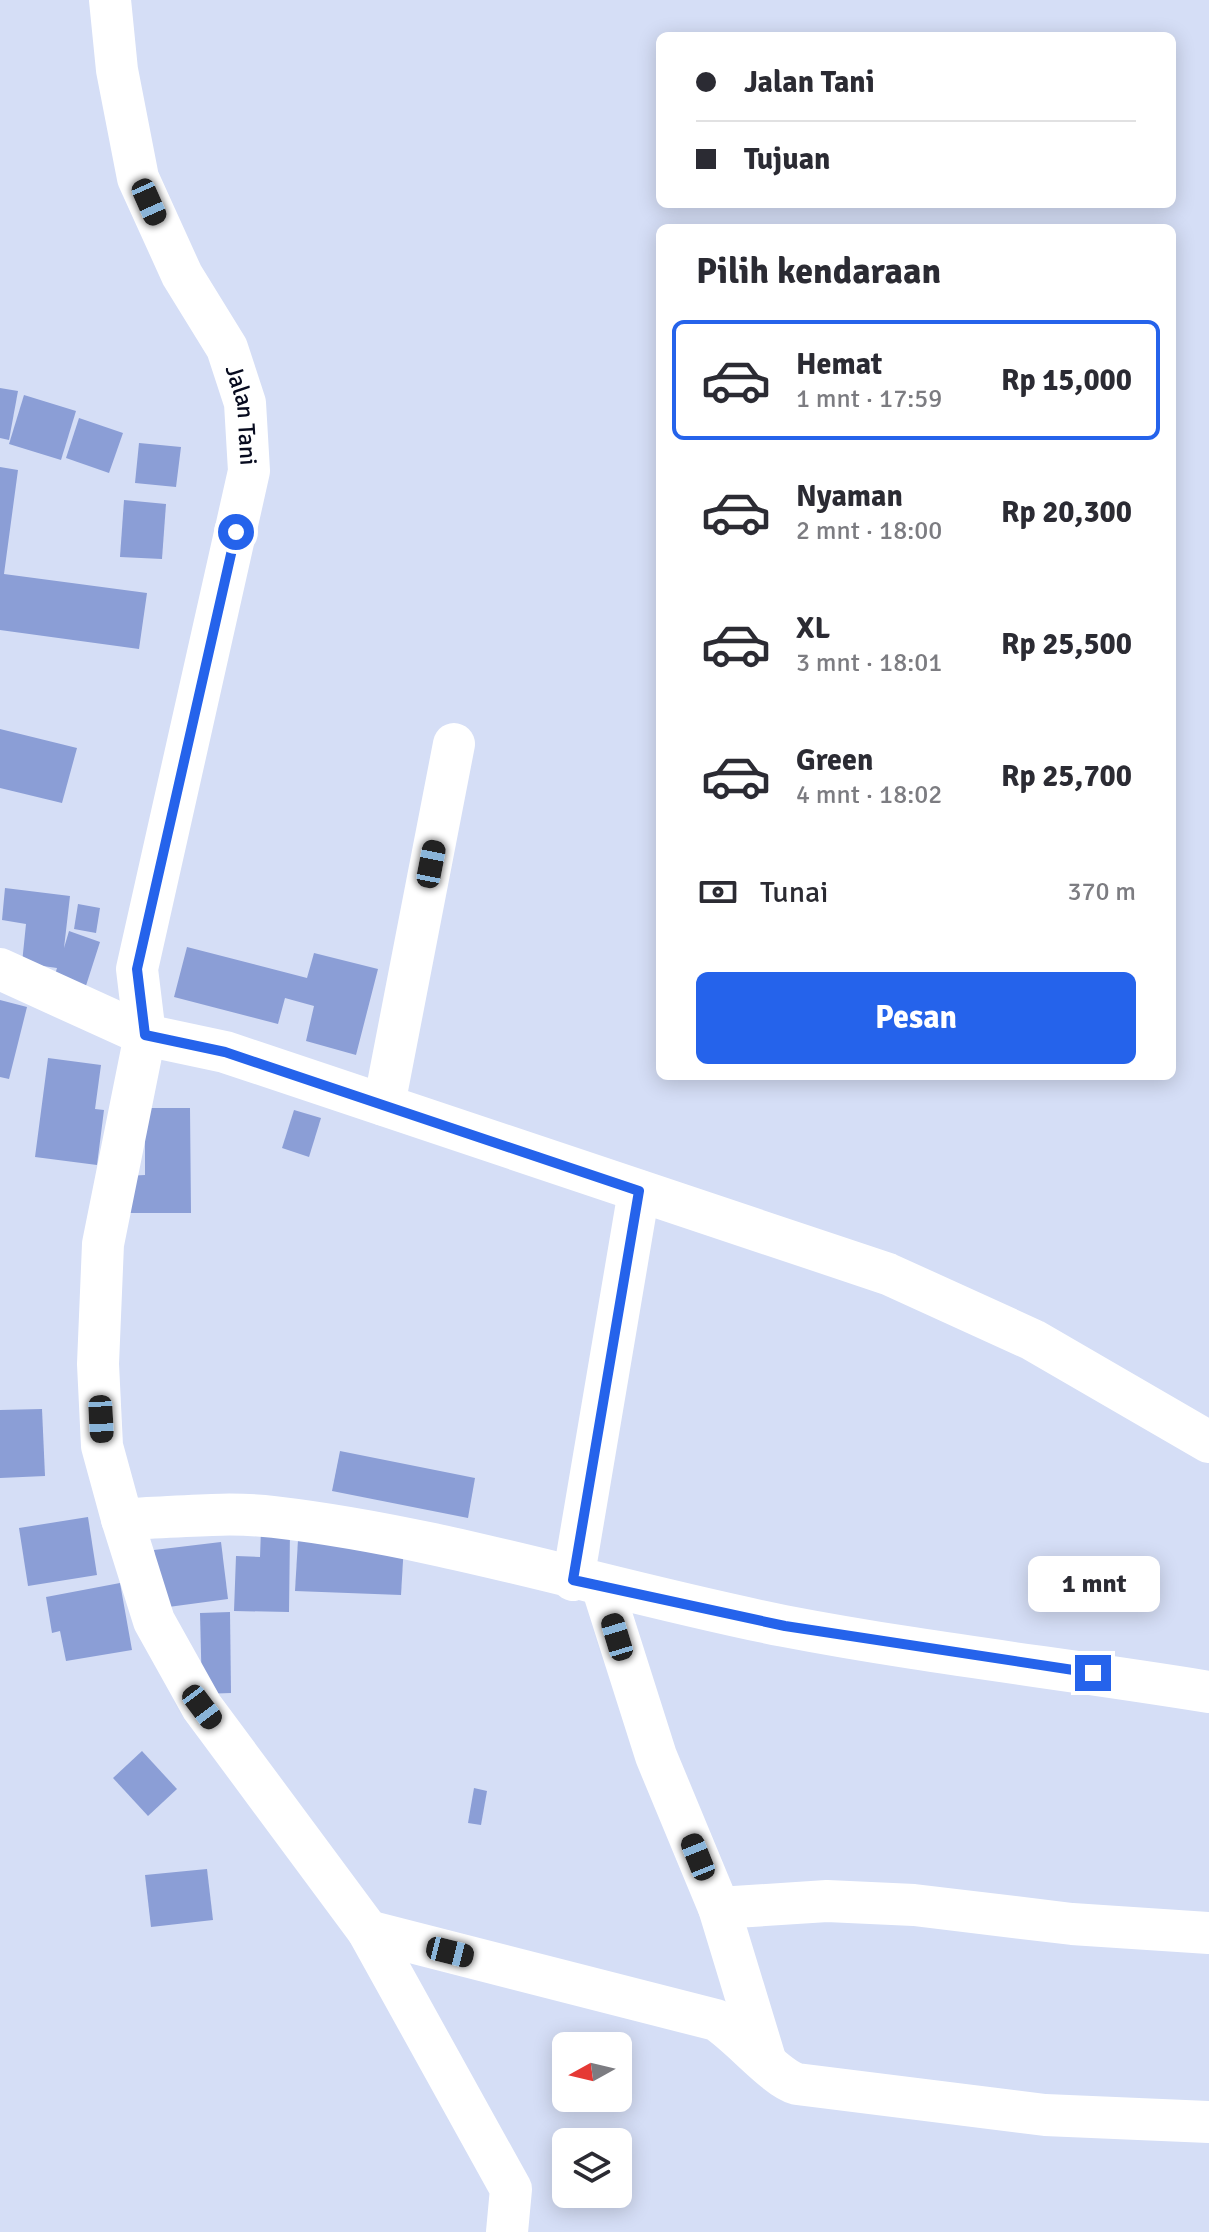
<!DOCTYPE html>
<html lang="id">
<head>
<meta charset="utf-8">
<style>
	:root { --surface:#fff; --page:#f7f7f7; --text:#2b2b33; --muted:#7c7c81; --line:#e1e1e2; --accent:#2563eb }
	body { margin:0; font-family:Signika,sans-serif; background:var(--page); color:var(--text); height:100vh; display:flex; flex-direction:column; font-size:30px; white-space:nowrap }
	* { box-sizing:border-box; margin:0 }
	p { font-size:26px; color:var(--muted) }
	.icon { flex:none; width:44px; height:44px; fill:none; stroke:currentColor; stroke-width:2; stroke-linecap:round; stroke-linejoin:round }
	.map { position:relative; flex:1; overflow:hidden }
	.details { position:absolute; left:656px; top:224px; width:520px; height:856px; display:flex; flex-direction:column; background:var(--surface); border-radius:12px; box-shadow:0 4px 20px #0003 }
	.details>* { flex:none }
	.top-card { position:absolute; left:656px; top:32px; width:520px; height:176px; border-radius:12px; box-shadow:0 4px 20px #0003; display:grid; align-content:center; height:176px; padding:0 40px; background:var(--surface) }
	.needle { width:52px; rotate:262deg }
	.controls { position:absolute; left:552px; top:2032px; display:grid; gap:16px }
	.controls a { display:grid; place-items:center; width:80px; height:80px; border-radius:12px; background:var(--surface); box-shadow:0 4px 20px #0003; font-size:40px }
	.end { position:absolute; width:36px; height:36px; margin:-18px; border:10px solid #2563eb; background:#fff; box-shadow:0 0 0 4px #fff }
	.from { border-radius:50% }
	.bubble { position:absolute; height:56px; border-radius:12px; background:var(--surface); box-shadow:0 4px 20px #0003; font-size:26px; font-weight:700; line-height:56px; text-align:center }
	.car { position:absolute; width:24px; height:48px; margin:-24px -12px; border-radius:10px; box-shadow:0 0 6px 2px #0007; background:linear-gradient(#222 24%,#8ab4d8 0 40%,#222 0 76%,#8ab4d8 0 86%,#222 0) }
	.top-card b { display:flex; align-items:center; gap:28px; height:76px; font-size:30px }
	.top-card b+b { border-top:2px solid var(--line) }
	.top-card i { width:20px; height:20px; background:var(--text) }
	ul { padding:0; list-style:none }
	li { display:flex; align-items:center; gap:24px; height:120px; margin:0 16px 12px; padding:0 24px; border:4px solid transparent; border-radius:12px }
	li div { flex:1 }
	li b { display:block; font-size:30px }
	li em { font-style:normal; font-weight:700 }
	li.active { border-color:var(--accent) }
	li>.icon { width:72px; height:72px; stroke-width:1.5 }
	h2 { padding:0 40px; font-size:36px; line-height:96px }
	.pay { display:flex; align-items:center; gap:20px; height:88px; padding:0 40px; font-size:30px }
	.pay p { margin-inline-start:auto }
	.cta { display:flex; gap:16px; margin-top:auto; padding:16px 40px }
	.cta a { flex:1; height:92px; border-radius:12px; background:var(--accent); color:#fff; font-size:32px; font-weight:700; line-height:92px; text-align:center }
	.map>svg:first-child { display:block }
	.building { fill:#8b9ed6 }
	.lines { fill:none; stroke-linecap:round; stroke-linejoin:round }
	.minor { stroke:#fff; stroke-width:42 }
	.route { stroke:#2563eb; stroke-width:10 }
	.labels { text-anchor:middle; stroke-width:7; stroke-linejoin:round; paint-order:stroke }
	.street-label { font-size:24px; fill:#070b1f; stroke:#fff }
</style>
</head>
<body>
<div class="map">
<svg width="1209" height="2232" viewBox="0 0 1209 2232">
	<rect width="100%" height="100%" fill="#d5def6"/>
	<g class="building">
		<polygon points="0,388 18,391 9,440 0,438"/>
		<polygon points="24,395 76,411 61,460 9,444"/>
		<polygon points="79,418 123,433 109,473 66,458"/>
		<polygon points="139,443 181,447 176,487 135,483"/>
		<polygon points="0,467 18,470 4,574 147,593 139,649 0,630"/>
		<polygon points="124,500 166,504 162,559 120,557"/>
		<polygon points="0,729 77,748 62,803 0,788"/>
		<polygon points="5,888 70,896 64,948 69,931 100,942 83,995 52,985 57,968 22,963 26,924 2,920"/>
		<polygon points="78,904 100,908 96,933 74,929"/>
		<polygon points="187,947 307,978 314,953 378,969 356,1055 306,1041 314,1006 285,998 278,1024 174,997"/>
		<polygon points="0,1000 27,1007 9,1079 0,1077"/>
		<polygon points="48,1058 101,1065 95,1109 104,1110 97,1165 35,1157"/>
		<polygon points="145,1108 190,1108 191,1213 125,1213 125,1176 145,1175"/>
		<polygon points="294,1110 321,1118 309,1157 282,1148"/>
		<polygon points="42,1409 45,1476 0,1478 0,1410"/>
		<polygon points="340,1451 475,1478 468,1518 332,1491"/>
		<polygon points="88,1517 97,1575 28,1586 19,1528"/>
		<polygon points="261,1529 290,1530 289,1612 234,1611 236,1556 260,1557"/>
		<polygon points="298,1540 404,1544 401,1595 295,1591"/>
		<polygon points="221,1542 228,1599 161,1608 154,1550"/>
		<polygon points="120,1583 132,1650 66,1661 60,1631 52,1633 46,1597"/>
		<polygon points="230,1612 231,1693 202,1694 200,1613"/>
		<polygon points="142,1751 177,1789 148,1816 113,1778"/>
		<polygon points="474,1788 487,1791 481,1825 468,1823"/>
		<polygon points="207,1869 213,1920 151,1927 145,1875"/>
	</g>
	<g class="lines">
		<g class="minor">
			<path id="s1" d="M110,0L117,70L138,178L182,275L227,348L245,403L249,471L137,969L145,1035L103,1244L98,1364L102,1446L122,1519L154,1621L202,1707L368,1931L511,2189L507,2232"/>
			<polyline points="0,969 145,1035 225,1052 888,1274 1033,1340 1209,1442"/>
			<polyline points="384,1105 454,744"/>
			<path d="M122,1519C171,1518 225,1511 274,1517C446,1537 613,1592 784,1626C924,1653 1068,1669 1209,1692"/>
			<polyline points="573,1580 639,1191"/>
			<polyline points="602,1586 656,1756 719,1908 765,2059"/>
			<polyline points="719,1908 827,1901 914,1905 1072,1924 1209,1933"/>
			<path d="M368,1931L716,2020C740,2035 775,2078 797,2084L1045,2115L1209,2122"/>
		</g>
	</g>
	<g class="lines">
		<polyline class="route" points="236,532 137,969 145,1035 225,1052 639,1191 573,1580 785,1626 1093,1673"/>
	</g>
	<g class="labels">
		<g class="street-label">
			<text dy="8" stroke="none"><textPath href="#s1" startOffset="442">Jalan Tani</textPath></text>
		</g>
	</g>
</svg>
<div class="controls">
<a><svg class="needle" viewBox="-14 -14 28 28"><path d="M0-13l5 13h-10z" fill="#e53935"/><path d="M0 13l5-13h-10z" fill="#7c7c81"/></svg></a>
<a><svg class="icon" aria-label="layers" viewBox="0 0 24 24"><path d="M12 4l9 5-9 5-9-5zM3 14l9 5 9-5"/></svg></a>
</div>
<i class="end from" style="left:236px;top:532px"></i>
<i class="end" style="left:1093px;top:1673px"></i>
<div class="bubble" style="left:1028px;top:1556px;width:132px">1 mnt</div>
<i class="car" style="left:149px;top:202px;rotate:156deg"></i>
<i class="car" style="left:431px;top:864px;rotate:11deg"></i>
<i class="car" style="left:101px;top:1419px;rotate:177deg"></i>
<i class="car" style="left:617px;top:1637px;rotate:343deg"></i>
<i class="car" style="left:202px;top:1707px;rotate:143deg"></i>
<i class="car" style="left:698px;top:1857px;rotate:338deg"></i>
<i class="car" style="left:450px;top:1952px;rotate:104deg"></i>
<div class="top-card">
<b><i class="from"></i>Jalan Tani</b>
<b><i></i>Tujuan</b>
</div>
<section class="details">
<h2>Pilih kendaraan</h2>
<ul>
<li class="active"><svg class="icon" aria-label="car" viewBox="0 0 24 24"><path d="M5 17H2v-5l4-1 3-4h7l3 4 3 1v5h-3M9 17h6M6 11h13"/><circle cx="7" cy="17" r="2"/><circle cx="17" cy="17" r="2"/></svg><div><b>Hemat</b><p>1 mnt · 17:59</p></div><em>Rp 15,000</em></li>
<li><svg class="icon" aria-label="car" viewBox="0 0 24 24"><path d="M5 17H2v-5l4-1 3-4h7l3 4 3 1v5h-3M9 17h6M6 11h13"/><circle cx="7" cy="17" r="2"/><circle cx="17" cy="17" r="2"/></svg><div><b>Nyaman</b><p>2 mnt · 18:00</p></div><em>Rp 20,300</em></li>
<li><svg class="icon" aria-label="car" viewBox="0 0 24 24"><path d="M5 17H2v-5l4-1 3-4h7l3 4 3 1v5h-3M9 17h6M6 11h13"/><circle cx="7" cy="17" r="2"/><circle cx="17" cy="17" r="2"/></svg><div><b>XL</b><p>3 mnt · 18:01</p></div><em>Rp 25,500</em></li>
<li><svg class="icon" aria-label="car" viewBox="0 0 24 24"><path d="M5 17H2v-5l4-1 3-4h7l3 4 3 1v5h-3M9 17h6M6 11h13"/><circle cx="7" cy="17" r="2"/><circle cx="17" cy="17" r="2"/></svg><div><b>Green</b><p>4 mnt · 18:02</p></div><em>Rp 25,700</em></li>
</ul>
<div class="pay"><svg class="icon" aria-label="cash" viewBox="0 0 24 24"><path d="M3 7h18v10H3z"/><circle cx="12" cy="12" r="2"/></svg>Tunai<p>370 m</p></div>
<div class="cta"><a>Pesan</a></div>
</section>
</div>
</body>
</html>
